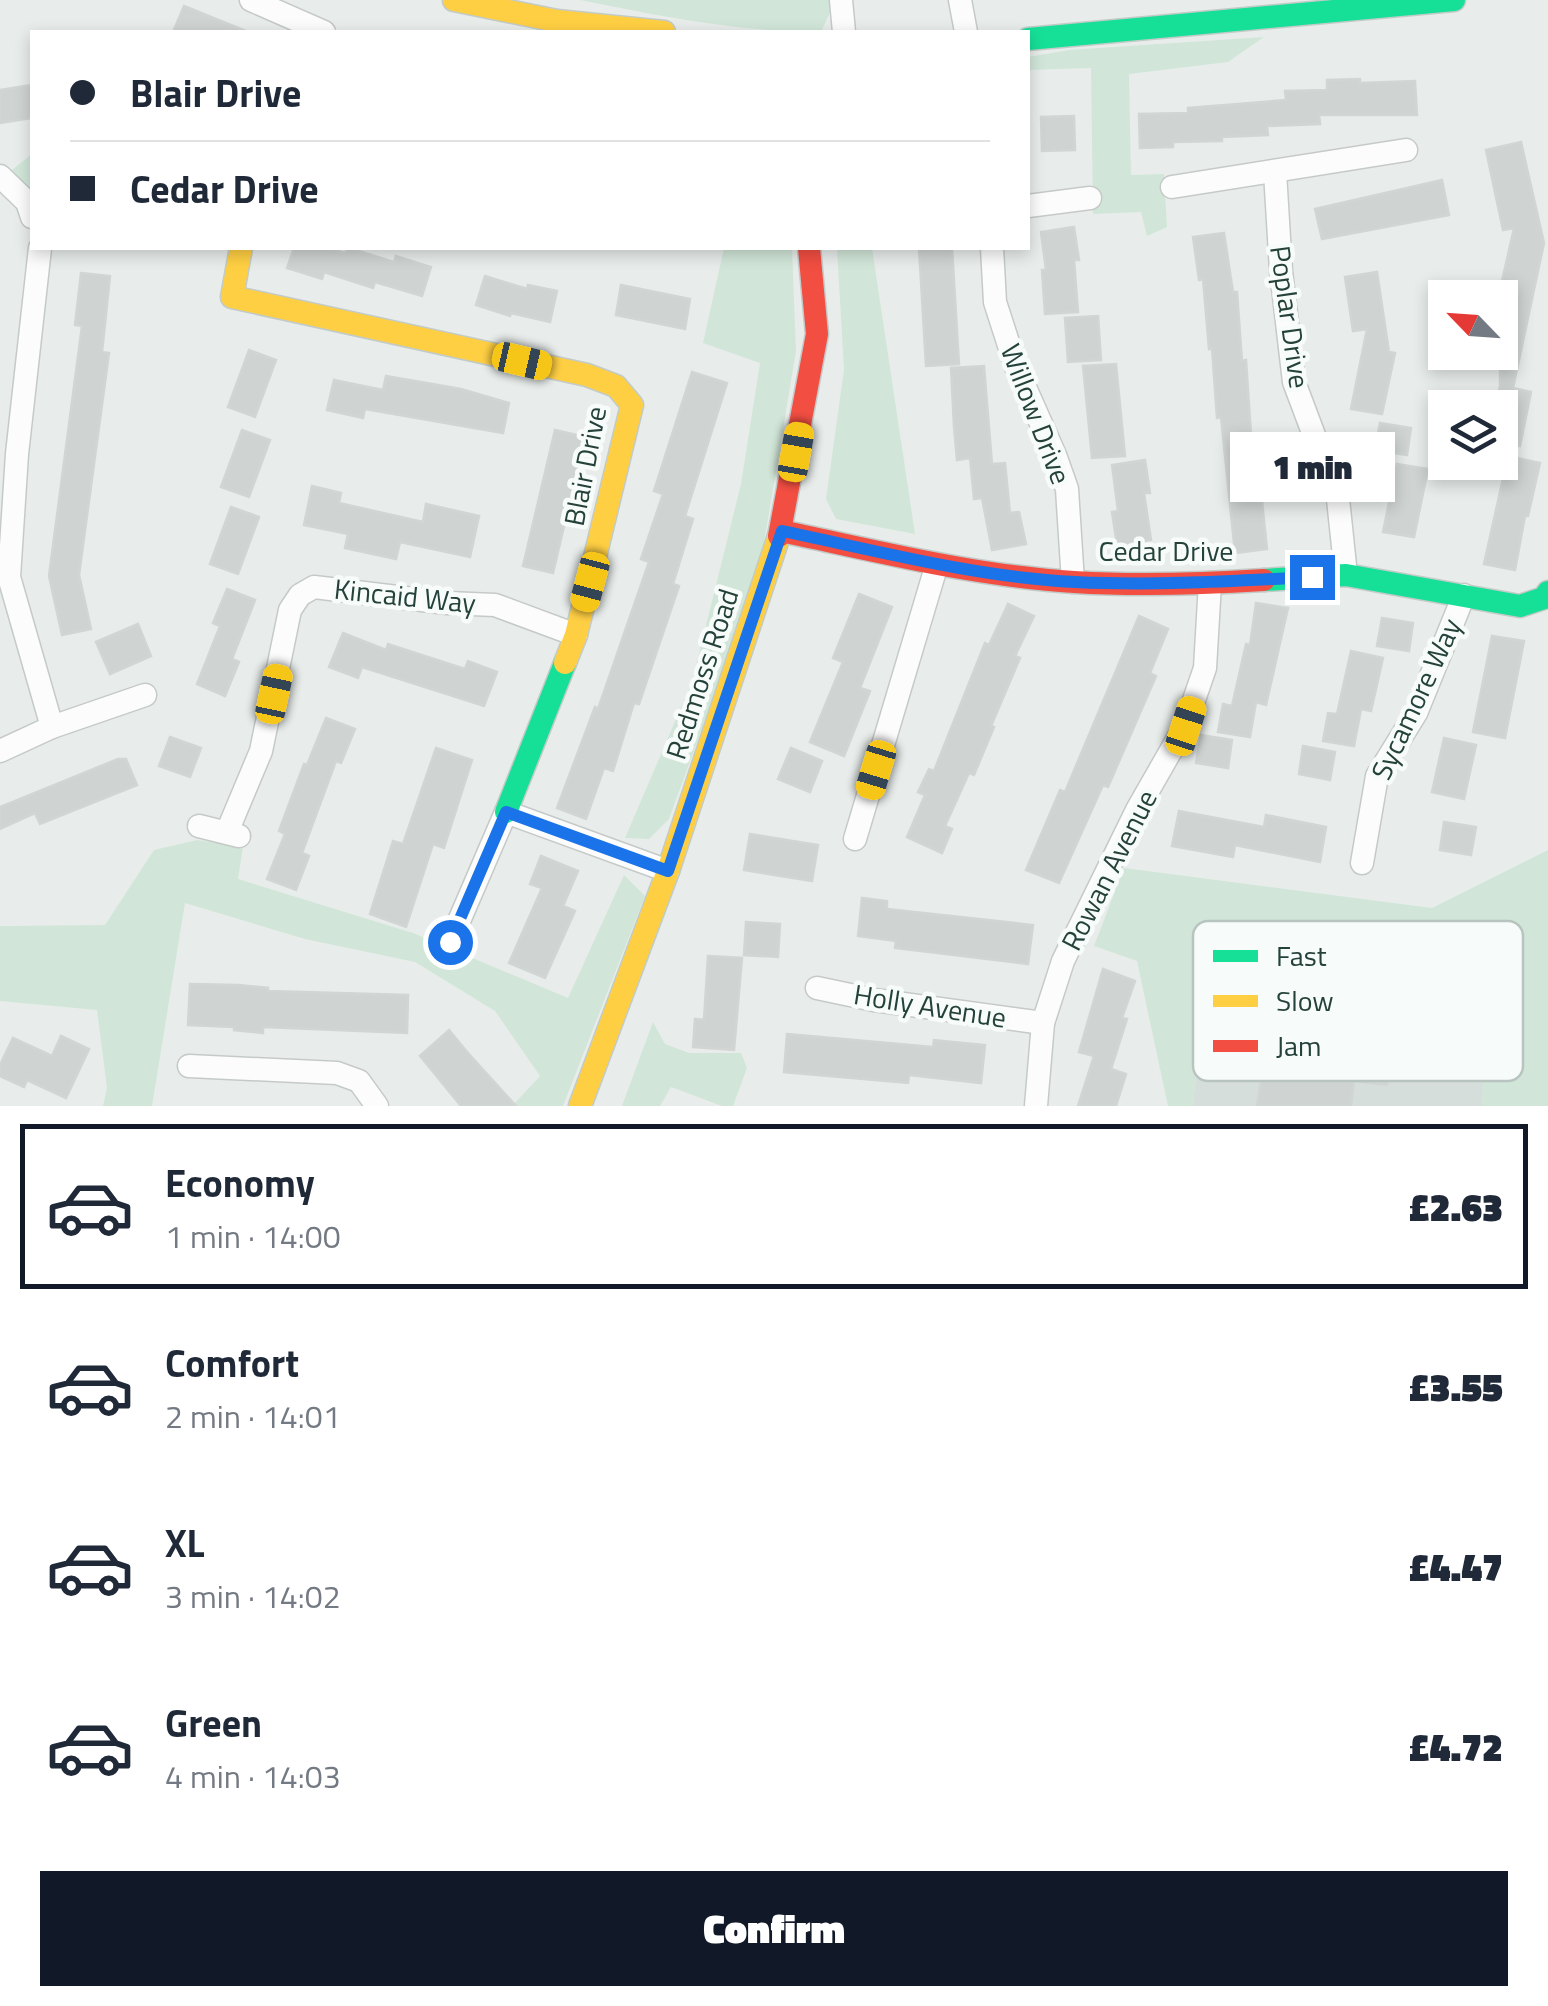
<!DOCTYPE html>
<html lang="en">
<head>
<meta charset="utf-8">
<style>
	:root { --surface:#fff; --page:#f6f6f7; --text:#1f2937; --muted:#747a83; --line:#e0e1e3; --accent:#111827 }
	body { margin:0; font-family:"Titillium Web",sans-serif; background:var(--page); color:var(--text); height:100vh; display:flex; flex-direction:column; font-size:38px; white-space:nowrap }
	* { box-sizing:border-box; margin:0 }
	p { font-size:32px; color:var(--muted) }
	.icon { flex:none; width:55px; height:55px; fill:none; stroke:currentColor; stroke-width:2; stroke-linecap:round; stroke-linejoin:round }
	.map { position:relative; height:1106px; overflow:hidden }
	.drawer { display:flex; flex-direction:column; background:var(--surface); flex:1 }
	.drawer>* { flex:none }
	.hud { position:absolute; left:30px; top:30px; width:1000px; height:220px; border-radius:0px; box-shadow:0 5px 15px #0003; display:grid; align-content:center; height:220px; padding:0 40px; background:var(--surface) }
	.needle { width:65px; rotate:295deg }
	.fabs { position:absolute; left:1428px; top:280px; display:grid; gap:20px }
	.fabs a { display:grid; place-items:center; width:90px; height:90px; border-radius:0px; background:var(--surface); box-shadow:0 5px 15px #0003; font-size:50px }
	.end { position:absolute; width:45px; height:45px; margin:-22px; border:12px solid #1a73e8; background:#fff; box-shadow:0 0 0 5px #fff }
	.from { border-radius:50% }
	.bubble { position:absolute; height:70px; border-radius:0px; background:var(--surface); box-shadow:0 5px 15px #0003; font-size:32px; font-weight:800; line-height:70px; text-align:center }
	.car { position:absolute; width:30px; height:60px; margin:-30px -15px; border-radius:12px; box-shadow:0 0 8px 2px #0007; background:linear-gradient(#f5c518 24%,#345 0 40%,#f5c518 0 76%,#345 0 86%,#f5c518 0) }
	.hud b { display:flex; align-items:center; gap:35px; height:95px; font-size:38px }
	.hud b+b { border-top:2px solid var(--line) }
	.hud i { width:25px; height:25px; background:var(--text) }
	ul { padding:18px 0 0; list-style:none }
	li { display:flex; align-items:center; gap:30px; height:165px; margin:0 20px 15px; padding:0 20px; border:5px solid transparent; border-radius:0px }
	li div { flex:1 }
	li b { display:block; font-size:38px }
	li em { font-style:normal; font-weight:800 }
	li.selected { border-color:var(--accent) }
	li>.icon { width:90px; height:90px; stroke-width:1.5 }
	.action { display:flex; gap:20px; margin-top:auto; padding:20px 40px }
	.action a { flex:1; height:115px; border-radius:0px; background:var(--accent); color:#fff; font-size:40px; font-weight:800; line-height:115px; text-align:center }
	.map>svg:first-child { display:block }
	.built { fill:#d6dedb }
	.green { fill:#d1e6d8 }
	.building { fill:#cfd4d2; stroke:#d1d6d4; stroke-width:2.5 }
	.lines { fill:none; stroke-linecap:round; stroke-linejoin:round }
	.street-casing { stroke:#c5cac8; stroke-width:25 }
	.fast-casing { stroke:#c3cbc8; stroke-width:25 }
	.slow-casing { stroke:#c3cbc8; stroke-width:25 }
	.jam-casing { stroke:#c3cbc8; stroke-width:25 }
	.street { stroke:#fcfcfc; stroke-width:22 }
	.fast { stroke:#16e098; stroke-width:22 }
	.slow { stroke:#ffcf43; stroke-width:22 }
	.jam { stroke:#f24e42; stroke-width:22 }
	.route { stroke:#1a73e8; stroke-width:12 }
	.labels { text-anchor:middle; stroke-width:9; stroke-linejoin:round; paint-order:stroke }
	.street-label { font-size:28px; fill:#24423a; stroke:#f7fbf9 }
	.key { fill:#f7fbf9; stroke:#b8c4c0; stroke-width:2.5 }
	.key-label { font-size:28px; fill:#24423a }
</style>
</head>
<body>
<div class="map">
<svg width="1548" height="1106" viewBox="0 0 1548 1106">
	<rect width="100%" height="100%" fill="#e8edeb"/>
	<polygon class="built" points="1209,932 1373,957 1361,1038 1486,1052 1482,1106 1193,1106"/>
	<g class="green">
		<path d="M580,0H836L821,32C739,32 659,16 580,0Z"/>
		<polygon points="1264,37 1228,62 1129,74 1131,175 1164,174 1167,227 1147,236 1141,212 1093,214 1091,68 1028,70 1028,57 1069,50"/>
		<polygon points="32,154 32,204 3,177"/>
		<polygon points="724,248 792,248 796,351 759,573 669,819 649,839 625,838 692,682 741,484 760,363 703,343"/>
		<polygon points="837,248 872,248 915,534 836,519 826,499 844,370"/>
		<polygon points="197,840 243,847 238,879 413,933 568,998 624,875 645,896 563,1106 512,1106 540,1076 495,1011 415,962 305,939 185,903 152,1106 103,1106 107,1088 97,1010 0,1001 0,926 105,925 154,850"/>
		<polygon points="1548,850 1548,1106 1482,1106 1485,1052 1361,1038 1373,957 1210,932 1193,1106 1168,1106 1137,961 1094,946 1124,868 1432,908"/>
		<polygon points="653,1022 665,1044 689,1053 741,1053 747,1068 733,1106 722,1106 671,1087 660,1106 622,1106"/>
	</g>
	<g class="building">
		<polygon points="184,6 248,32 173,32"/>
		<polygon points="1360,79 1360,83 1415,81 1417,115 1319,115 1320,124 1267,126 1268,135 1222,137 1222,141 1173,142 1173,147 1140,148 1139,114 1188,113 1188,108 1286,100 1285,91 1327,90 1327,80"/>
		<polygon points="32,85 32,118 0,123 0,90"/>
		<polygon points="1074,116 1075,150 1042,151 1041,117"/>
		<polygon points="1521,142 1544,243 1513,388 1531,392 1520,446 1500,442 1500,408 1495,408 1500,386 1500,290 1514,228 1503,230 1486,150"/>
		<polygon points="1442,180 1449,215 1322,239 1315,209"/>
		<polygon points="1074,227 1079,260 1074,260 1078,312 1045,314 1042,270 1046,270 1041,232"/>
		<polygon points="1224,233 1233,292 1237,292 1242,361 1246,360 1251,435 1255,435 1267,549 1235,553 1221,417 1217,418 1212,348 1209,349 1203,279 1199,280 1193,237"/>
		<polygon points="294,248 327,248 345,253 349,248 394,262 396,256 431,267 422,296 375,282 373,288 324,272 322,279 287,268"/>
		<polygon points="919,248 952,248 959,364 926,366"/>
		<polygon points="1377,272 1389,352 1395,353 1382,414 1351,409 1367,329 1353,331 1345,277"/>
		<polygon points="81,273 110,276 102,352 109,353 79,575 91,629 62,635 49,576 82,326 75,325"/>
		<polygon points="485,276 527,289 528,285 557,291 550,322 511,313 510,316 476,305"/>
		<polygon points="621,285 690,299 685,329 616,315"/>
		<polygon points="1098,316 1101,360 1068,362 1065,318"/>
		<polygon points="249,350 276,360 255,417 228,407"/>
		<polygon points="1116,364 1125,456 1092,458 1083,366"/>
		<polygon points="984,366 992,464 1005,463 1010,513 1019,512 1026,544 992,550 982,498 974,499 970,458 957,460 954,427 951,368"/>
		<polygon points="692,372 727,383 685,516 693,519 673,584 679,586 639,704 634,703 613,771 604,768 586,819 557,808 595,707 598,709 649,562 641,559 663,494 654,491"/>
		<polygon points="386,376 461,389 509,403 503,433 365,409 363,418 327,410 334,380 383,390"/>
		<polygon points="1380,423 1411,428 1407,455 1375,450"/>
		<polygon points="242,430 270,440 249,497 221,487"/>
		<polygon points="555,430 585,437 553,573 523,566"/>
		<polygon points="1508,456 1540,463 1528,516 1525,516 1515,570 1484,564"/>
		<polygon points="1145,460 1150,493 1144,493 1151,540 1117,545 1112,512 1118,511 1112,465"/>
		<polygon points="1397,464 1428,469 1414,537 1383,532"/>
		<polygon points="312,486 341,493 339,503 423,522 426,504 479,516 470,557 400,542 396,559 345,548 348,534 304,525"/>
		<polygon points="231,507 259,517 238,574 210,564"/>
		<polygon points="227,589 255,600 232,659 239,662 225,696 197,684 220,626 213,623"/>
		<polygon points="859,594 892,607 860,688 870,691 844,756 810,742 843,662 833,658"/>
		<polygon points="1256,603 1288,608 1266,705 1256,702 1250,737 1218,732 1223,704 1232,706 1246,644 1250,645"/>
		<polygon points="1008,604 1034,616 1015,656 1020,658 991,726 994,727 974,775 969,773 945,826 952,829 942,853 907,837 925,795 918,792 929,769 934,771 985,643 989,645"/>
		<polygon points="1139,616 1168,629 1150,673 1156,676 1108,787 1103,785 1059,883 1026,870 1060,790 1065,792"/>
		<polygon points="1382,618 1413,623 1409,651 1377,646"/>
		<polygon points="138,624 151,656 110,674 96,642"/>
		<polygon points="343,633 386,650 388,644 465,669 468,661 497,672 484,706 362,667 358,678 329,667"/>
		<polygon points="1492,636 1524,641 1505,738 1473,732"/>
		<polygon points="1351,651 1383,658 1371,711 1361,709 1354,746 1323,741 1328,713 1337,714"/>
		<polygon points="326,718 355,729 341,763 336,761 302,853 309,856 296,890 267,879 285,834 279,831 304,764 307,765"/>
		<polygon points="1201,735 1232,740 1228,768 1196,763"/>
		<polygon points="170,737 201,748 190,777 159,766"/>
		<polygon points="1444,738 1476,745 1464,799 1432,792"/>
		<polygon points="1303,746 1335,752 1330,780 1299,774"/>
		<polygon points="436,748 472,760 444,848 433,844 406,927 370,914 393,841 403,844"/>
		<polygon points="791,748 822,761 810,792 778,779"/>
		<polygon points="118,759 126,759 137,785 40,824 35,813 0,829 0,807"/>
		<polygon points="1179,811 1264,827 1266,815 1326,827 1320,862 1235,845 1233,857 1172,846"/>
		<polygon points="1444,822 1476,827 1471,855 1440,850"/>
		<polygon points="750,834 818,845 812,881 744,870"/>
		<polygon points="541,856 578,871 563,906 575,911 545,978 509,963 542,888 530,884"/>
		<polygon points="862,898 887,901 887,909 1033,925 1028,964 895,948 896,941 858,936"/>
		<polygon points="746,922 780,924 778,957 744,955"/>
		<polygon points="708,956 742,958 734,1050 693,1047 695,1019 704,1020"/>
		<polygon points="1103,969 1135,981 1122,1018 1127,1019 1111,1069 1126,1074 1116,1106 1078,1106 1094,1056 1079,1052"/>
		<polygon points="190,984 239,985 268,988 268,991 408,995 407,1033 263,1027 263,1033 234,1030 234,1027 188,1025"/>
		<polygon points="449,1030 468,1053 516,1106 461,1106 420,1056"/>
		<polygon points="787,1034 933,1047 934,1040 985,1045 981,1083 909,1075 908,1083 784,1072"/>
		<polygon points="1268,1034 1359,1048 1360,1057 1389,1061 1391,1077 1386,1085 1354,1081 1351,1106 1257,1106"/>
		<polygon points="61,1036 89,1049 66,1098 27,1080 24,1087 0,1076 0,1065 13,1038 52,1056"/>
	</g>
	<g class="lines">
		<defs>
			<g id="street">
				<polyline points="251,0 324,32"/>
				<polyline points="841,0 844,32"/>
				<polyline points="960,0 966,32"/>
				<polyline points="1275,172 1281,271 1294,382 1338,499 1346,575"/>
				<polyline points="0,176 27,202 32,217"/>
				<polyline points="1172,187 1406,150"/>
				<polyline points="1028,206 1090,198"/>
				<polyline points="40,248 17,454 9,577 52,727"/>
				<polyline points="992,248 995,302 1016,367 1055,455 1067,489 1073,582"/>
				<polyline points="0,751 52,727 145,695"/>
				<polyline points="199,826 239,836"/>
				<polyline points="227,832 261,751 290,610 300,595 314,587 447,603 495,605 576,635"/>
				<polyline points="855,839 937,564"/>
				<polyline points="1362,863 1377,776 1416,713 1464,595"/>
				<polyline points="450,942 506,812 668,871"/>
				<polyline points="817,988 874,1000 1043,1023"/>
				<polyline points="189,1066 337,1073 359,1081 377,1106"/>
				<polyline points="1036,1106 1043,1023 1063,961 1137,810 1185,726 1205,668 1210,583"/>
			</g>
			<g id="fast">
				<polyline points="1028,39 1454,0"/>
				<polyline points="1264,580 1346,575 1520,606 1544,598 1548,592"/>
				<polyline points="506,812 565,663"/>
			</g>
			<g id="slow">
				<polyline points="454,0 557,21 664,32"/>
				<polyline points="241,248 232,297 587,375 616,386 632,405 576,635 565,663"/>
				<polyline points="580,1106 668,871 779,536"/>
			</g>
			<g id="jam">
				<path d="M781,531C877,551 975,576 1074,582C1137,586 1201,584 1264,580"/>
				<polyline points="779,536 817,334 809,248"/>
			</g>
		</defs>
		<use href="#street" class="street-casing"/>
		<use href="#fast" class="fast-casing"/>
		<use href="#slow" class="slow-casing"/>
		<use href="#jam" class="jam-casing"/>
		<use href="#street" class="street"/>
		<use href="#fast" class="fast"/>
		<use href="#slow" class="slow"/>
		<use href="#jam" class="jam"/>
	</g>
	<g class="lines">
		<path class="route" d="M450,942L506,812L668,871L782,531C878,551 976,577 1075,582C1154,586 1233,581 1312,577"/>
	</g>
	<g class="labels">
		<g class="street-label">
			<text transform="translate(1290 317) rotate(82)" y="10">Poplar Drive</text>
			<text transform="translate(1036 414) rotate(69)" y="10">Willow Drive</text>
			<text transform="translate(585 466) rotate(-79)" y="10">Blair Drive</text>
			<text x="1166" y="561">Cedar Drive</text>
			<text transform="translate(405 596) rotate(6)" y="10">Kincaid Way</text>
			<text transform="translate(702 674) rotate(-72)" y="10">Redmoss Road</text>
			<text transform="translate(1416 699) rotate(-65)" y="10">Sycamore Way</text>
			<text transform="translate(1109 870) rotate(-63)" y="10">Rowan Avenue</text>
			<text transform="translate(930 1006) rotate(9)" y="10">Holly Avenue</text>
		</g>
	</g>
	<rect x="1193" y="921" width="330" height="160" rx="15" class="key"/>
	<rect x="1213" y="950" width="45" height="12" fill="#16e098"/>
	<rect x="1213" y="995" width="45" height="12" fill="#ffcf43"/>
	<rect x="1213" y="1040" width="45" height="12" fill="#f24e42"/>
	<g class="key-label">
		<text x="1276" y="966">Fast</text>
		<text x="1276" y="1011">Slow</text>
		<text x="1276" y="1056">Jam</text>
	</g>
</svg>
<div class="fabs">
<a><svg class="needle" viewBox="-14 -14 28 28"><path d="M0-13l5 13h-10z" fill="#e53935"/><path d="M0 13l5-13h-10z" fill="#747a83"/></svg></a>
<a><svg class="icon" aria-label="layers" viewBox="0 0 24 24"><path d="M12 4l9 5-9 5-9-5zM3 14l9 5 9-5"/></svg></a>
</div>
<i class="end from" style="left:450px;top:942px"></i>
<i class="end" style="left:1312px;top:577px"></i>
<div class="bubble" style="left:1230px;top:432px;width:165px">1 min</div>
<i class="car" style="left:522px;top:361px;rotate:103deg"></i>
<i class="car" style="left:796px;top:452px;rotate:10deg"></i>
<i class="car" style="left:590px;top:582px;rotate:195deg"></i>
<i class="car" style="left:274px;top:694px;rotate:12deg"></i>
<i class="car" style="left:1186px;top:726px;rotate:18deg"></i>
<i class="car" style="left:876px;top:770px;rotate:197deg"></i>
<div class="hud">
<b><i class="from"></i>Blair Drive</b>
<b><i></i>Cedar Drive</b>
</div>
</div>
<section class="drawer">
<ul>
<li class="selected"><svg class="icon" aria-label="car" viewBox="0 0 24 24"><path d="M5 17H2v-5l4-1 3-4h7l3 4 3 1v5h-3M9 17h6M6 11h13"/><circle cx="7" cy="17" r="2"/><circle cx="17" cy="17" r="2"/></svg><div><b>Economy</b><p>1 min · 14:00</p></div><em>£2.63</em></li>
<li><svg class="icon" aria-label="car" viewBox="0 0 24 24"><path d="M5 17H2v-5l4-1 3-4h7l3 4 3 1v5h-3M9 17h6M6 11h13"/><circle cx="7" cy="17" r="2"/><circle cx="17" cy="17" r="2"/></svg><div><b>Comfort</b><p>2 min · 14:01</p></div><em>£3.55</em></li>
<li><svg class="icon" aria-label="car" viewBox="0 0 24 24"><path d="M5 17H2v-5l4-1 3-4h7l3 4 3 1v5h-3M9 17h6M6 11h13"/><circle cx="7" cy="17" r="2"/><circle cx="17" cy="17" r="2"/></svg><div><b>XL</b><p>3 min · 14:02</p></div><em>£4.47</em></li>
<li><svg class="icon" aria-label="car" viewBox="0 0 24 24"><path d="M5 17H2v-5l4-1 3-4h7l3 4 3 1v5h-3M9 17h6M6 11h13"/><circle cx="7" cy="17" r="2"/><circle cx="17" cy="17" r="2"/></svg><div><b>Green</b><p>4 min · 14:03</p></div><em>£4.72</em></li>
</ul>
<div class="action"><a>Confirm</a></div>
</section>
</body>
</html>
